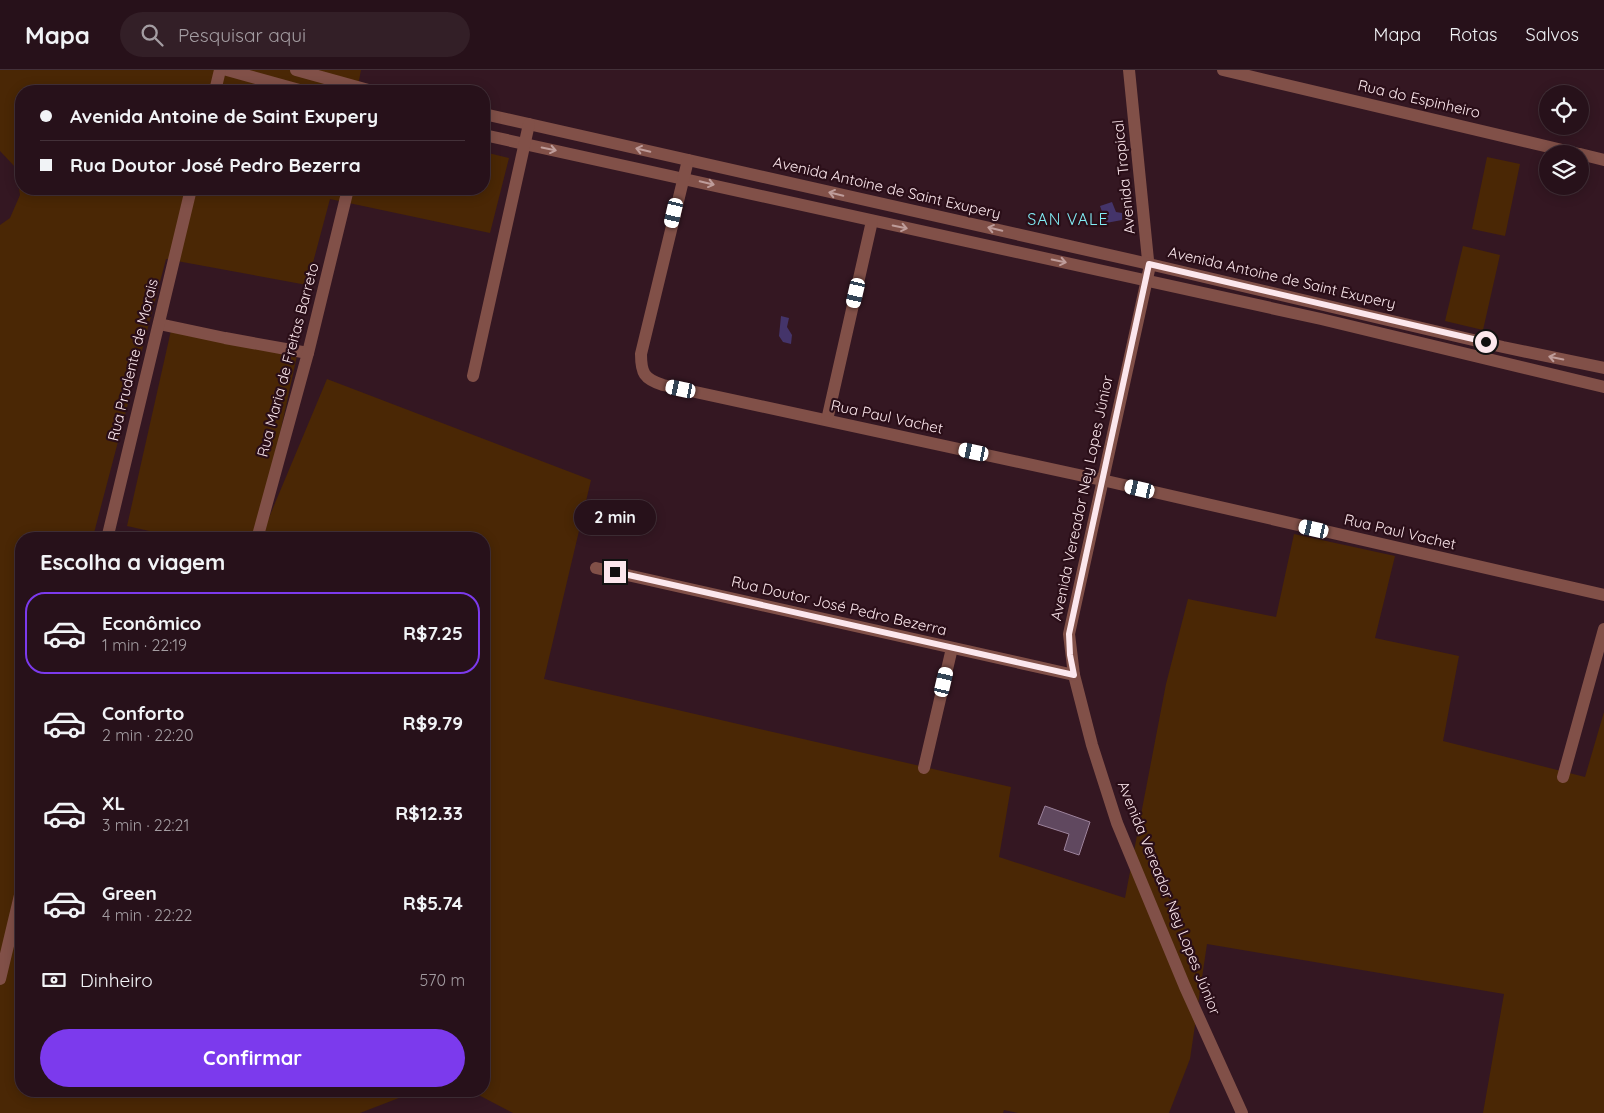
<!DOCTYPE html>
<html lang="pt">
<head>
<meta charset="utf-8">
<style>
	:root { --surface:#27111a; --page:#331f27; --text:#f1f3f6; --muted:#a49da2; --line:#433139; --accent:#7c3aed }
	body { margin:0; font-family:Quicksand,sans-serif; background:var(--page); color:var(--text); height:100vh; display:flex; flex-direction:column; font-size:19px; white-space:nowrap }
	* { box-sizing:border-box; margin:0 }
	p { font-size:16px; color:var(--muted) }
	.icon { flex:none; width:28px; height:28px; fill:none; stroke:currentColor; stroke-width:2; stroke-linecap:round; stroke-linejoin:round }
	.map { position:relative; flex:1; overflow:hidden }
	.drawer { position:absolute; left:15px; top:462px; width:475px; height:565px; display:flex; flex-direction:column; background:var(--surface); border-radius:20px; box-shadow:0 2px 12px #0003,0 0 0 1px var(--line) }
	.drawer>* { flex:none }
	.hud { position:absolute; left:15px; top:15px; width:475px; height:110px; border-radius:20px; box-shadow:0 2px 12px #0003,0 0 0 1px var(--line); display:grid; align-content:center; height:110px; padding:0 25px; background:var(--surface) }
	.fabs { position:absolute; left:1539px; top:15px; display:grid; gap:10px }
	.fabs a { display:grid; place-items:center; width:50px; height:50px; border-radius:50%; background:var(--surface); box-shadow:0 2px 12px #0003,0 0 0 1px var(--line); font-size:25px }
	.end { position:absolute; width:22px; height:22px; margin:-11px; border:6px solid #fce7ed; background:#111; box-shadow:0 0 0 2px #111 }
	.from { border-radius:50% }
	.bubble { position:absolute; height:35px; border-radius:18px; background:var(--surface); box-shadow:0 2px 12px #0003,0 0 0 1px var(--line); font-size:16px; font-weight:700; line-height:35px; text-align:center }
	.car { position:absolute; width:15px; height:30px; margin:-15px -8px; border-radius:6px; box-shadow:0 0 4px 1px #0007; background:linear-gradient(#fff 24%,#345 0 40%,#fff 0 76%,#345 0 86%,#fff 0) }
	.hud b { display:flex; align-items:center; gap:18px; height:48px; font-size:19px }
	.hud b+b { border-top:1px solid var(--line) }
	.hud i { width:12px; height:12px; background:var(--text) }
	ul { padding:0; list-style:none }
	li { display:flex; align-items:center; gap:15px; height:82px; margin:0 10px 8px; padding:0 15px; border:2px solid transparent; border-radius:20px }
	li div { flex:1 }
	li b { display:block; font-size:19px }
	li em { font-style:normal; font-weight:700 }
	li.current { border-color:var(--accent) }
	li>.icon { width:45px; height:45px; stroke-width:1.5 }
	h2 { padding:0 25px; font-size:22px; line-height:60px }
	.pay { display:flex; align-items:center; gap:12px; height:55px; padding:0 25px; font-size:19px }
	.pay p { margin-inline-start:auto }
	.cta { display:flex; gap:10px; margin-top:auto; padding:10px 25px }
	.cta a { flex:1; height:58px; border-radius:30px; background:var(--accent); color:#fff; font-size:20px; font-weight:700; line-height:58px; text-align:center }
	header { display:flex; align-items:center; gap:30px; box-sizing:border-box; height:70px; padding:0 25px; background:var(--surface); border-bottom:1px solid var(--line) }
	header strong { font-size:24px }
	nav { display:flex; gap:28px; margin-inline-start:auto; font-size:18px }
	.search { width:350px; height:45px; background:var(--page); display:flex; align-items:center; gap:12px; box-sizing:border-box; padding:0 18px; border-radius:28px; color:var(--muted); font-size:19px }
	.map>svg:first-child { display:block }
	.green { fill:#4a2705 }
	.water { fill:#44346a }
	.building { fill:#60485f; stroke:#9d839c }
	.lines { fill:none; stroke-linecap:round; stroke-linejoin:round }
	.minor { stroke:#815048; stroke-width:12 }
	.oneway { stroke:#be9c9a }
	.route { stroke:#fce7ed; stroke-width:6 }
	.labels { text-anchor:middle; stroke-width:4.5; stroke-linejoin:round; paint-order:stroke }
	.street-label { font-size:15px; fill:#fce7ed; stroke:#2a0e18 }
	.neighbourhood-label { font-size:16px; letter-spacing:1px; fill:#82eef7; stroke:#2a0e18 }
</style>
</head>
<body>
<header>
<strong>Mapa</strong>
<div class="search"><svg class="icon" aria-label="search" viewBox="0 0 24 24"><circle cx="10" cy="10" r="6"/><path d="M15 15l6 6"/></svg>Pesquisar aqui</div>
<nav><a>Mapa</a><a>Rotas</a><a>Salvos</a></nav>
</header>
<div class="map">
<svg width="1604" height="1043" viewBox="0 0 1604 1043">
	<rect width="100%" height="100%" fill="#341722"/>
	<g class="green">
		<polygon points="0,0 361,0 357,21 21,21 21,119 484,119 484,82 509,88 490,163 330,129 307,215 166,189 94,463 116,469 21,469 21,1021 417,1021 360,1043 0,1043 0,155 10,148 20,125 16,98 0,81"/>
		<polygon points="1487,87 1520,94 1505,166 1472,159"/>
		<polygon points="1463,176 1500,185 1483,260 1445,251"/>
		<polygon points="172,256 298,281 257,469 185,469 127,456"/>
		<polygon points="327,309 591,410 544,609 1011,717 999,787 1125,828 1166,614 1188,529 1276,547 1294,464 1395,486 1375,568 1459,586 1443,671 1585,707 1604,642 1604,1043 1483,1043 1504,924 1207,874 1190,989 1169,1043 1018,1043 1004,1040 1003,1043 513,1043 471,1021 484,1021 484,469 260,469"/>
	</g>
	<g class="water">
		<polygon points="1112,132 1116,142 1122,143 1122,150 1106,153 1100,136"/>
		<polygon points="781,246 789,248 787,257 792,265 791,274 783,272 779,266"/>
	</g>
	<polygon class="building" points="1045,736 1090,752 1079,785 1064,780 1069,764 1038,754"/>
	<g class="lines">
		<g class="minor">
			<polyline points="227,0 303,21"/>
			<polyline points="296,0 372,21"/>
			<polyline points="1129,0 1149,200 1069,564 1074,605 1092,675 1117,753 1185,917 1242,1043"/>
			<polyline points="1223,0 1579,84"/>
			<polyline points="215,21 220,0"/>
			<polyline points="484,44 1149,194 1503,277 1604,298"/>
			<polyline points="484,65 1321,249 1604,317"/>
			<polyline points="1580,84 1604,90"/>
			<path d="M688,90L641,284C641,303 644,309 663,315L1102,410L1604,525"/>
			<polyline points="159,254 225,268 308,283"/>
			<polyline points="473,306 529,54"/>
			<polyline points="827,350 872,151"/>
			<polyline points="107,469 191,119"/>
			<polyline points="257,469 308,283 348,119"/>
			<polyline points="596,498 1074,605"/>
			<polyline points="924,698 952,578"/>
			<polyline points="1563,707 1604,559"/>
			<polyline points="0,909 21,821"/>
		</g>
	</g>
	<defs><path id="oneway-shaft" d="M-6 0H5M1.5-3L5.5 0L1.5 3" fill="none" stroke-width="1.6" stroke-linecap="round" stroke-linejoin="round" transform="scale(1.25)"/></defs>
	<g class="oneway">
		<use href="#oneway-shaft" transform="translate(549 79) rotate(12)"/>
		<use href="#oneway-shaft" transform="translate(643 80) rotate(-167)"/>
		<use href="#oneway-shaft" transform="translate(707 113) rotate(13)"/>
		<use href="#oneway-shaft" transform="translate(836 124) rotate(-167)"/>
		<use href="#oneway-shaft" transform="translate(900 157) rotate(12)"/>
		<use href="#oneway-shaft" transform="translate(995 159) rotate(-167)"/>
		<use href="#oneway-shaft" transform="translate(1059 191) rotate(12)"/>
		<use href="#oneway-shaft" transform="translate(1556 288) rotate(-168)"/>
	</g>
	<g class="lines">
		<polyline class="route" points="615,502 1074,605 1070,585 1069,564 1149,194 1486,272"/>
	</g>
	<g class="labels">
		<g class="street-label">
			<text transform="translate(1419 29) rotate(13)" y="5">Rua do Espinheiro</text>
			<text transform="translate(1124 107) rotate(-96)" y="5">Avenida Tropical</text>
			<text transform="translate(887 118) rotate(13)" y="5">Avenida Antoine de Saint Exupery</text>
			<text transform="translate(1282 208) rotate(13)" y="5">Avenida Antoine de Saint Exupery</text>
			<text transform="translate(133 290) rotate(-76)" y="5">Rua Prudente de Morais</text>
			<text transform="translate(288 290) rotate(-75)" y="5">Rua Maria de Freitas Barreto</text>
			<text transform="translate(887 347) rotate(12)" y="5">Rua Paul Vachet</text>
			<text transform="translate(1082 428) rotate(-78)" y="5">Avenida Vereador Ney Lopes Júnior</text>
			<text transform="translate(1400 462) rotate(13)" y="5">Rua Paul Vachet</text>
			<text transform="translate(839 536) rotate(13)" y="5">Rua Doutor José Pedro Bezerra</text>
			<text transform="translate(1169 828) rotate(68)" y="5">Avenida Vereador Ney Lopes Júnior</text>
		</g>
		<g class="neighbourhood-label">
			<text x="1068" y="155">SAN VALE</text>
		</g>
	</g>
</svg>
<div class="fabs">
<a><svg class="icon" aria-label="locate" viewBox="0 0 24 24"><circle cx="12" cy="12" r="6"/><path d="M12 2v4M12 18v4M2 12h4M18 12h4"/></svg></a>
<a><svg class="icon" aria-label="layers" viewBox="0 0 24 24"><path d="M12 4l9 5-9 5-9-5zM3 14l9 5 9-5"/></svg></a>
</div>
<i class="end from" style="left:1486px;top:272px"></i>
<i class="end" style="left:615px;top:502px"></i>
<div class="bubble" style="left:574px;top:430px;width:82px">2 min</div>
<i class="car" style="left:674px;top:143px;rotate:193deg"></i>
<i class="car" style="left:856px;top:223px;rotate:193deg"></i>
<i class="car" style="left:681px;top:319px;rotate:282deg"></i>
<i class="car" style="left:974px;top:382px;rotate:282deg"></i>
<i class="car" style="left:1140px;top:419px;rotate:283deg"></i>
<i class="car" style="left:1314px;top:459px;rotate:283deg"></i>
<i class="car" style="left:944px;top:612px;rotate:13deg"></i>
<div class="hud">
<b><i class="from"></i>Avenida Antoine de Saint Exupery</b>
<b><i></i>Rua Doutor José Pedro Bezerra</b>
</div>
<section class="drawer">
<h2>Escolha a viagem</h2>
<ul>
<li class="current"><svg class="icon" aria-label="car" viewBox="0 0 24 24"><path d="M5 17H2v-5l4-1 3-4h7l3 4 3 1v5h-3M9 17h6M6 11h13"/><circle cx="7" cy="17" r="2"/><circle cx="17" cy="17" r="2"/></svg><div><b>Econômico</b><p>1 min · 22:19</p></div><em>R$7.25</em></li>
<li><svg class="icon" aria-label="car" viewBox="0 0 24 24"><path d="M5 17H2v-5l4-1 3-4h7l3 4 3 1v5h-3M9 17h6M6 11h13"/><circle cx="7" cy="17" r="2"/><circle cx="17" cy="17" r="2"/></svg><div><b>Conforto</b><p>2 min · 22:20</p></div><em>R$9.79</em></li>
<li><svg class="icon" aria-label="car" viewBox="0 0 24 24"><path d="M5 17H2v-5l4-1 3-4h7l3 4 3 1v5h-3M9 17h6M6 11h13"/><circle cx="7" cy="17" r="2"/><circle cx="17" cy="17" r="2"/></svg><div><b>XL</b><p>3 min · 22:21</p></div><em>R$12.33</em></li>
<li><svg class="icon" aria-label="car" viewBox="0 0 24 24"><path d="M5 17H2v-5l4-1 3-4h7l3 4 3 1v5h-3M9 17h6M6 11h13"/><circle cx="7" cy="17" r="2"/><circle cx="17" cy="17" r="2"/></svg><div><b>Green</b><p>4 min · 22:22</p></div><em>R$5.74</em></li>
</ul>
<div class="pay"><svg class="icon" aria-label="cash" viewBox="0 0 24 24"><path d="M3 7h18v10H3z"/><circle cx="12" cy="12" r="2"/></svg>Dinheiro<p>570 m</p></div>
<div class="cta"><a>Confirmar</a></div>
</section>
</div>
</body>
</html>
